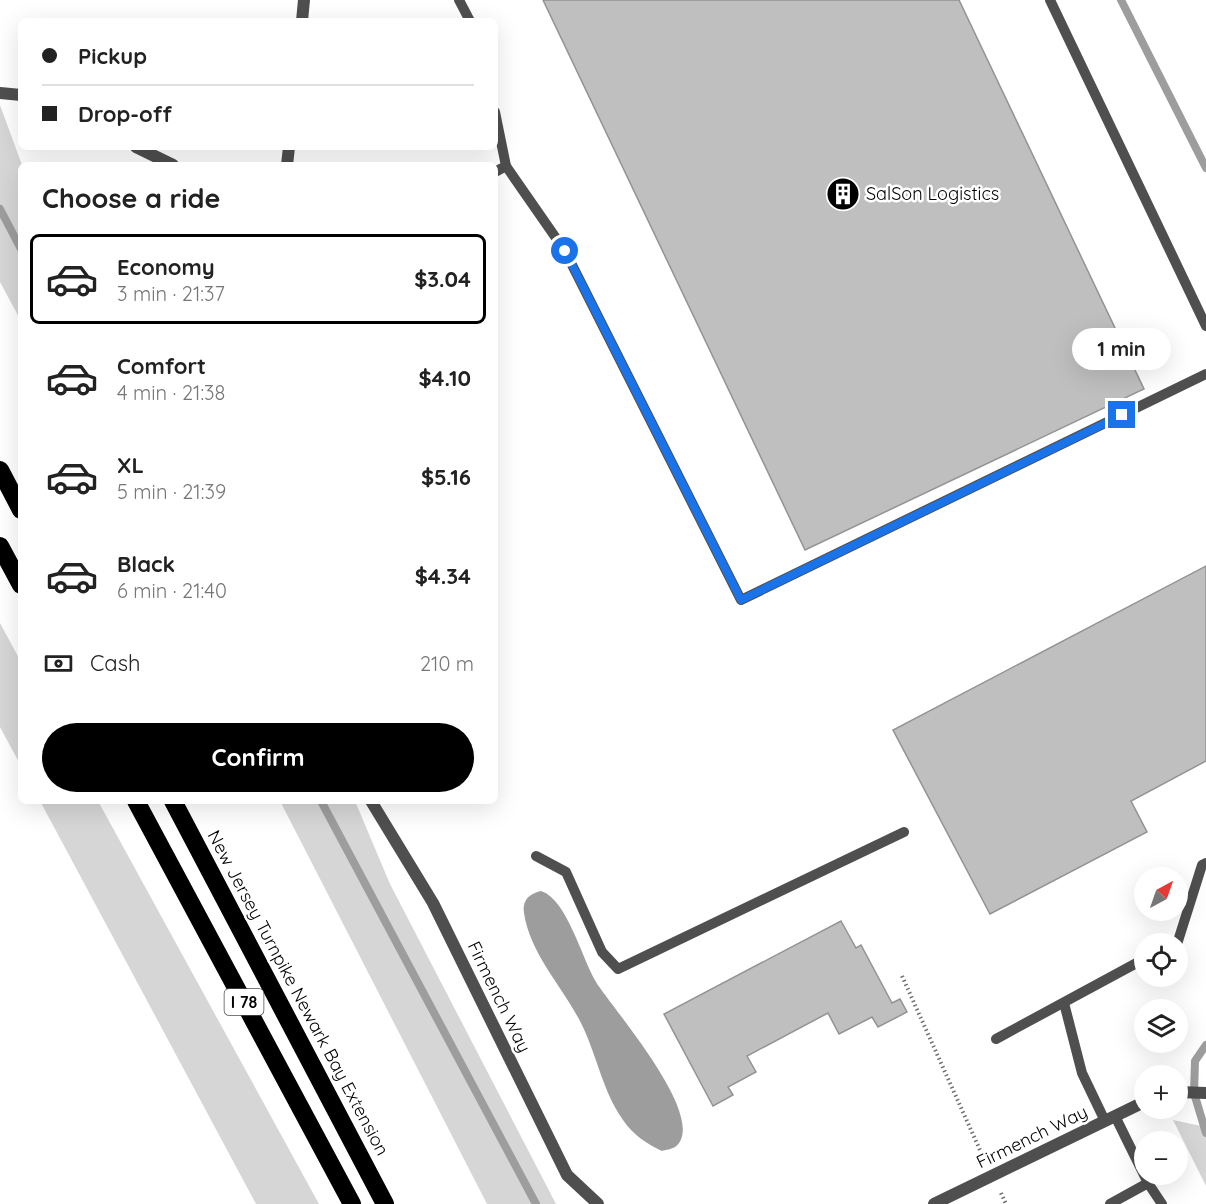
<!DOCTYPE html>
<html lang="en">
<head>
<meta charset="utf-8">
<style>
	:root { --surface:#fff; --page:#f6f6f6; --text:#222; --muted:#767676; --line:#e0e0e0; --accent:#000 }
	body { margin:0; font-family:Quicksand,sans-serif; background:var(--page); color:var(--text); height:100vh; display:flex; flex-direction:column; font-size:22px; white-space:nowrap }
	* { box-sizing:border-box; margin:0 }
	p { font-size:20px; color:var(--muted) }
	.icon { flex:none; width:33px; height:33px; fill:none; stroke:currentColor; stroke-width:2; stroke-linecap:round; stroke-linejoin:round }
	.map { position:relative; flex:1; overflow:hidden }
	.sheet { position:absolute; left:18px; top:162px; width:480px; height:642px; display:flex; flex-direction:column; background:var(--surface); border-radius:9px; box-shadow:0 6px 24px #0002 }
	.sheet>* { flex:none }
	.banner { position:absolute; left:18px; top:18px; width:480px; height:132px; border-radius:9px; box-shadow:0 6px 24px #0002; display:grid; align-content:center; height:132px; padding:0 24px; background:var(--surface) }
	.needle { width:39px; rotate:40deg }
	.fabs { position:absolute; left:1134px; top:867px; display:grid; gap:12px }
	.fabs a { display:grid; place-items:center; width:54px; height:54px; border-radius:50%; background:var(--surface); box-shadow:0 6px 24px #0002; font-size:30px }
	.end { position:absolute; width:27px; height:27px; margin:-14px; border:8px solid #1a73e8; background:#fff; box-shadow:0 0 0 3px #fff }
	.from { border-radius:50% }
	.bubble { position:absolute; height:42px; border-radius:21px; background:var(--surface); box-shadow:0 6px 24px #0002; font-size:20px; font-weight:700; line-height:42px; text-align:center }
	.banner b { display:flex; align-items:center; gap:21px; height:57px; font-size:22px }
	.banner b+b { border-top:2px solid var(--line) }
	.banner i { width:15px; height:15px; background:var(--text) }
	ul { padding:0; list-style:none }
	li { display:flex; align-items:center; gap:18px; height:90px; margin:0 12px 9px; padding:0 12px; border:3px solid transparent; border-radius:9px }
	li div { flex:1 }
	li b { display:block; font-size:22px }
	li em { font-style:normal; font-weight:700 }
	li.active { border-color:var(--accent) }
	li>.icon { width:54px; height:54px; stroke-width:1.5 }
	h2 { padding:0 24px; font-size:27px; line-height:72px }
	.pay { display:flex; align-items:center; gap:15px; height:66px; padding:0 24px; font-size:22px }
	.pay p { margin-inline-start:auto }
	.action { display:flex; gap:12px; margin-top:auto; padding:12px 24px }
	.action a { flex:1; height:69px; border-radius:36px; background:var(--accent); color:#fff; font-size:24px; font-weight:700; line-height:69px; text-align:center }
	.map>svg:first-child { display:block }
	.green { fill:#d6d6d6 }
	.water { fill:#9d9d9d }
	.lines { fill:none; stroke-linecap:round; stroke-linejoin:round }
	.stream { stroke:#9d9d9d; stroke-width:8 }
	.building { fill:#bfbfbf; stroke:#939393; stroke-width:1.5 }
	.path { stroke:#717171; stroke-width:4; stroke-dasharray:1.5 3; stroke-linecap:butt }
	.service { stroke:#4f4f4f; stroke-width:10 }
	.minor { stroke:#4f4f4f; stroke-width:12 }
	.motorway { stroke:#000; stroke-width:18 }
	.route { stroke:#1a73e8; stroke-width:8 }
	.labels { text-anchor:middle; stroke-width:5; stroke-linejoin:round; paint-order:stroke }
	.shield { fill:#fff; stroke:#4c4c4c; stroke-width:1.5 }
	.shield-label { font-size:16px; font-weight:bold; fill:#000 }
	.poi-label { font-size:18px; fill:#000; stroke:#fff; text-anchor:start }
	.street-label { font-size:18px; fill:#000; stroke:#fff }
</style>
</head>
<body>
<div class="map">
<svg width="1206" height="1204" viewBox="0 0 1206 1204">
	<rect width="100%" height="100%" fill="#fff"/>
	<g class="green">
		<polygon points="0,105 22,165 21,321 0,282"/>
		<polygon points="0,623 21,662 21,766 0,727"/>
		<polygon points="40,801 98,801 319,1204 256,1204"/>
		<polygon points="280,801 355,801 390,884 556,1204 487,1204"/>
		<polygon points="1173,1120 1206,1127 1206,1186"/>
	</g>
	<path class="water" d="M541,891C567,899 582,959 596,982C612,1008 711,1120 675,1147C672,1149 665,1150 662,1151C647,1144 632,1134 623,1120C602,1090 597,1055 581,1023C563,987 530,954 524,913C522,900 529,894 541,891Z"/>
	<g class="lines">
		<g class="stream">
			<polyline points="1121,0 1206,168"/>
			<polyline points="0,209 21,249"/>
			<polyline points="321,801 536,1204"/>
			<polyline points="1206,1045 1195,1061 1194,1093 1206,1133"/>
		</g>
	</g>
	<g class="building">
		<polygon points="543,0 959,0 1144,389 805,550"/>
		<polygon points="1206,566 1206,761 1131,801 1147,832 990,914 893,730"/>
		<polygon points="841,921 856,948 861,945 892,1003 900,999 907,1012 878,1027 872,1017 839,1034 828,1013 747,1056 756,1072 728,1087 733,1095 713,1106 664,1014"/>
	</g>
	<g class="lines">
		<g class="path">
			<polyline points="902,976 984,1159"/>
			<polyline points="1001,1193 1006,1204"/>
		</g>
		<g class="service">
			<polyline points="459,0 470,21"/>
			<polyline points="1050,0 1206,326"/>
			<polyline points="495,112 506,166 495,172"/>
			<polyline points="506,166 565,251 741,600 1206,374"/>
			<polyline points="536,856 566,872 602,952 618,969 904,832"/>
			<polyline points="1174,944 1178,941 1202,865 1206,863"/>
			<polyline points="1064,1003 1082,1073 1105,1121"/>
			<polyline points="996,1039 1144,959"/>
			<polyline points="1148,1183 1162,1204"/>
			<polyline points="1110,1204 1148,1183 1115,1116"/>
		</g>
		<g class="minor">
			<polyline points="302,21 304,0"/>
			<polyline points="0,93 21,95"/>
			<polyline points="136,147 173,165"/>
			<polyline points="287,165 289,147"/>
			<polyline points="371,801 433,903 567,1175 598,1204"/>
			<polyline points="1178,1092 1206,1093"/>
			<polyline points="934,1204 1144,1102"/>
		</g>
		<g class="motorway">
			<polyline points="0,470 21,510"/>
			<polyline points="0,546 21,585"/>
			<polyline points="136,801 352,1204"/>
			<polyline points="173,801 385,1204"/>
		</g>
	</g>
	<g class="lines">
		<polyline class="route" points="565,251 741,600 1122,415"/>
	</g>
	<defs>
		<symbol id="building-disc" viewBox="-11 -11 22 22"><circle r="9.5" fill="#000" stroke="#fff"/><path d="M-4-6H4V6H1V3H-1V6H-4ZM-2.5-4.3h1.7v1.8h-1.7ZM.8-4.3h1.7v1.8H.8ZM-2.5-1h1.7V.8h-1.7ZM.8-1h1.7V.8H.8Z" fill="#fff"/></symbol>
	</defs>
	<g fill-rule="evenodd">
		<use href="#building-disc" x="824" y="175" width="38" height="38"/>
	</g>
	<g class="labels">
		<rect class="shield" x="224.5" y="989" width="39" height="26" rx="4.5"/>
		<g class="shield-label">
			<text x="244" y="1008">I 78</text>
		</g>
		<g class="poi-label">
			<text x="866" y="200">SalSon Logistics</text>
		</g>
		<g class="street-label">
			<text transform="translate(298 993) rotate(62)" y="6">New Jersey Turnpike Newark Bay Extension</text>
			<text transform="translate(499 997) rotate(64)" y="6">Firmench Way</text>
			<text transform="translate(1032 1137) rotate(-26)" y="6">Firmench Way</text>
		</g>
	</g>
</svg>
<div class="fabs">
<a><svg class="needle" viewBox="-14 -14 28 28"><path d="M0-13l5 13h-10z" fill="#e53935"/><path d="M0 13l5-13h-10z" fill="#767676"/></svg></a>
<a><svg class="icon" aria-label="locate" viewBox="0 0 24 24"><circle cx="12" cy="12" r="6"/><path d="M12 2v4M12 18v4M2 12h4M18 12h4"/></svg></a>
<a><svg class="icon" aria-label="layers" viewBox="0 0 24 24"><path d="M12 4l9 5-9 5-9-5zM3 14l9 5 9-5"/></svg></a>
<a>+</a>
<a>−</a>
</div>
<i class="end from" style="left:565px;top:251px"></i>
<i class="end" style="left:1122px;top:415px"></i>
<div class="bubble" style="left:1072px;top:328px;width:99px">1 min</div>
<div class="banner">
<b><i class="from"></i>Pickup</b>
<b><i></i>Drop-off</b>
</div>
<section class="sheet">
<h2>Choose a ride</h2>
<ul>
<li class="active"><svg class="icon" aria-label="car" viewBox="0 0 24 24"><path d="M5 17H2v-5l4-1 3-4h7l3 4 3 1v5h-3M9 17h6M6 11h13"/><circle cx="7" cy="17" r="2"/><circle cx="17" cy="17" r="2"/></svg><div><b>Economy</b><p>3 min · 21:37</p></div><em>$3.04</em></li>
<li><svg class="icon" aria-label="car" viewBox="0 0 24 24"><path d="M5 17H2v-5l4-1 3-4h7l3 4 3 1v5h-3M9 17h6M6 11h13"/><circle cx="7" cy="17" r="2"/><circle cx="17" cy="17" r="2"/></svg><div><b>Comfort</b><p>4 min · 21:38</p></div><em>$4.10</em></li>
<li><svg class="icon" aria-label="car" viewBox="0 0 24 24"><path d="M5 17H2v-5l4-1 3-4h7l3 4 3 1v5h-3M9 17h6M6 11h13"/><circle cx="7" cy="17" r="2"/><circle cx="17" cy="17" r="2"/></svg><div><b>XL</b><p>5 min · 21:39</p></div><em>$5.16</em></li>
<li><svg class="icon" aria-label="car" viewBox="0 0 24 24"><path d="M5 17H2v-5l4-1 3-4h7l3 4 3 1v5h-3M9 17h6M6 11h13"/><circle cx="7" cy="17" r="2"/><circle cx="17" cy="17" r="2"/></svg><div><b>Black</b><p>6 min · 21:40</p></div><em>$4.34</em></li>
</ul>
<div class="pay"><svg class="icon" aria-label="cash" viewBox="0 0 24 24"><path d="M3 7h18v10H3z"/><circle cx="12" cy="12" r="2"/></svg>Cash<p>210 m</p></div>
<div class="action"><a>Confirm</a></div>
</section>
</div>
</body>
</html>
